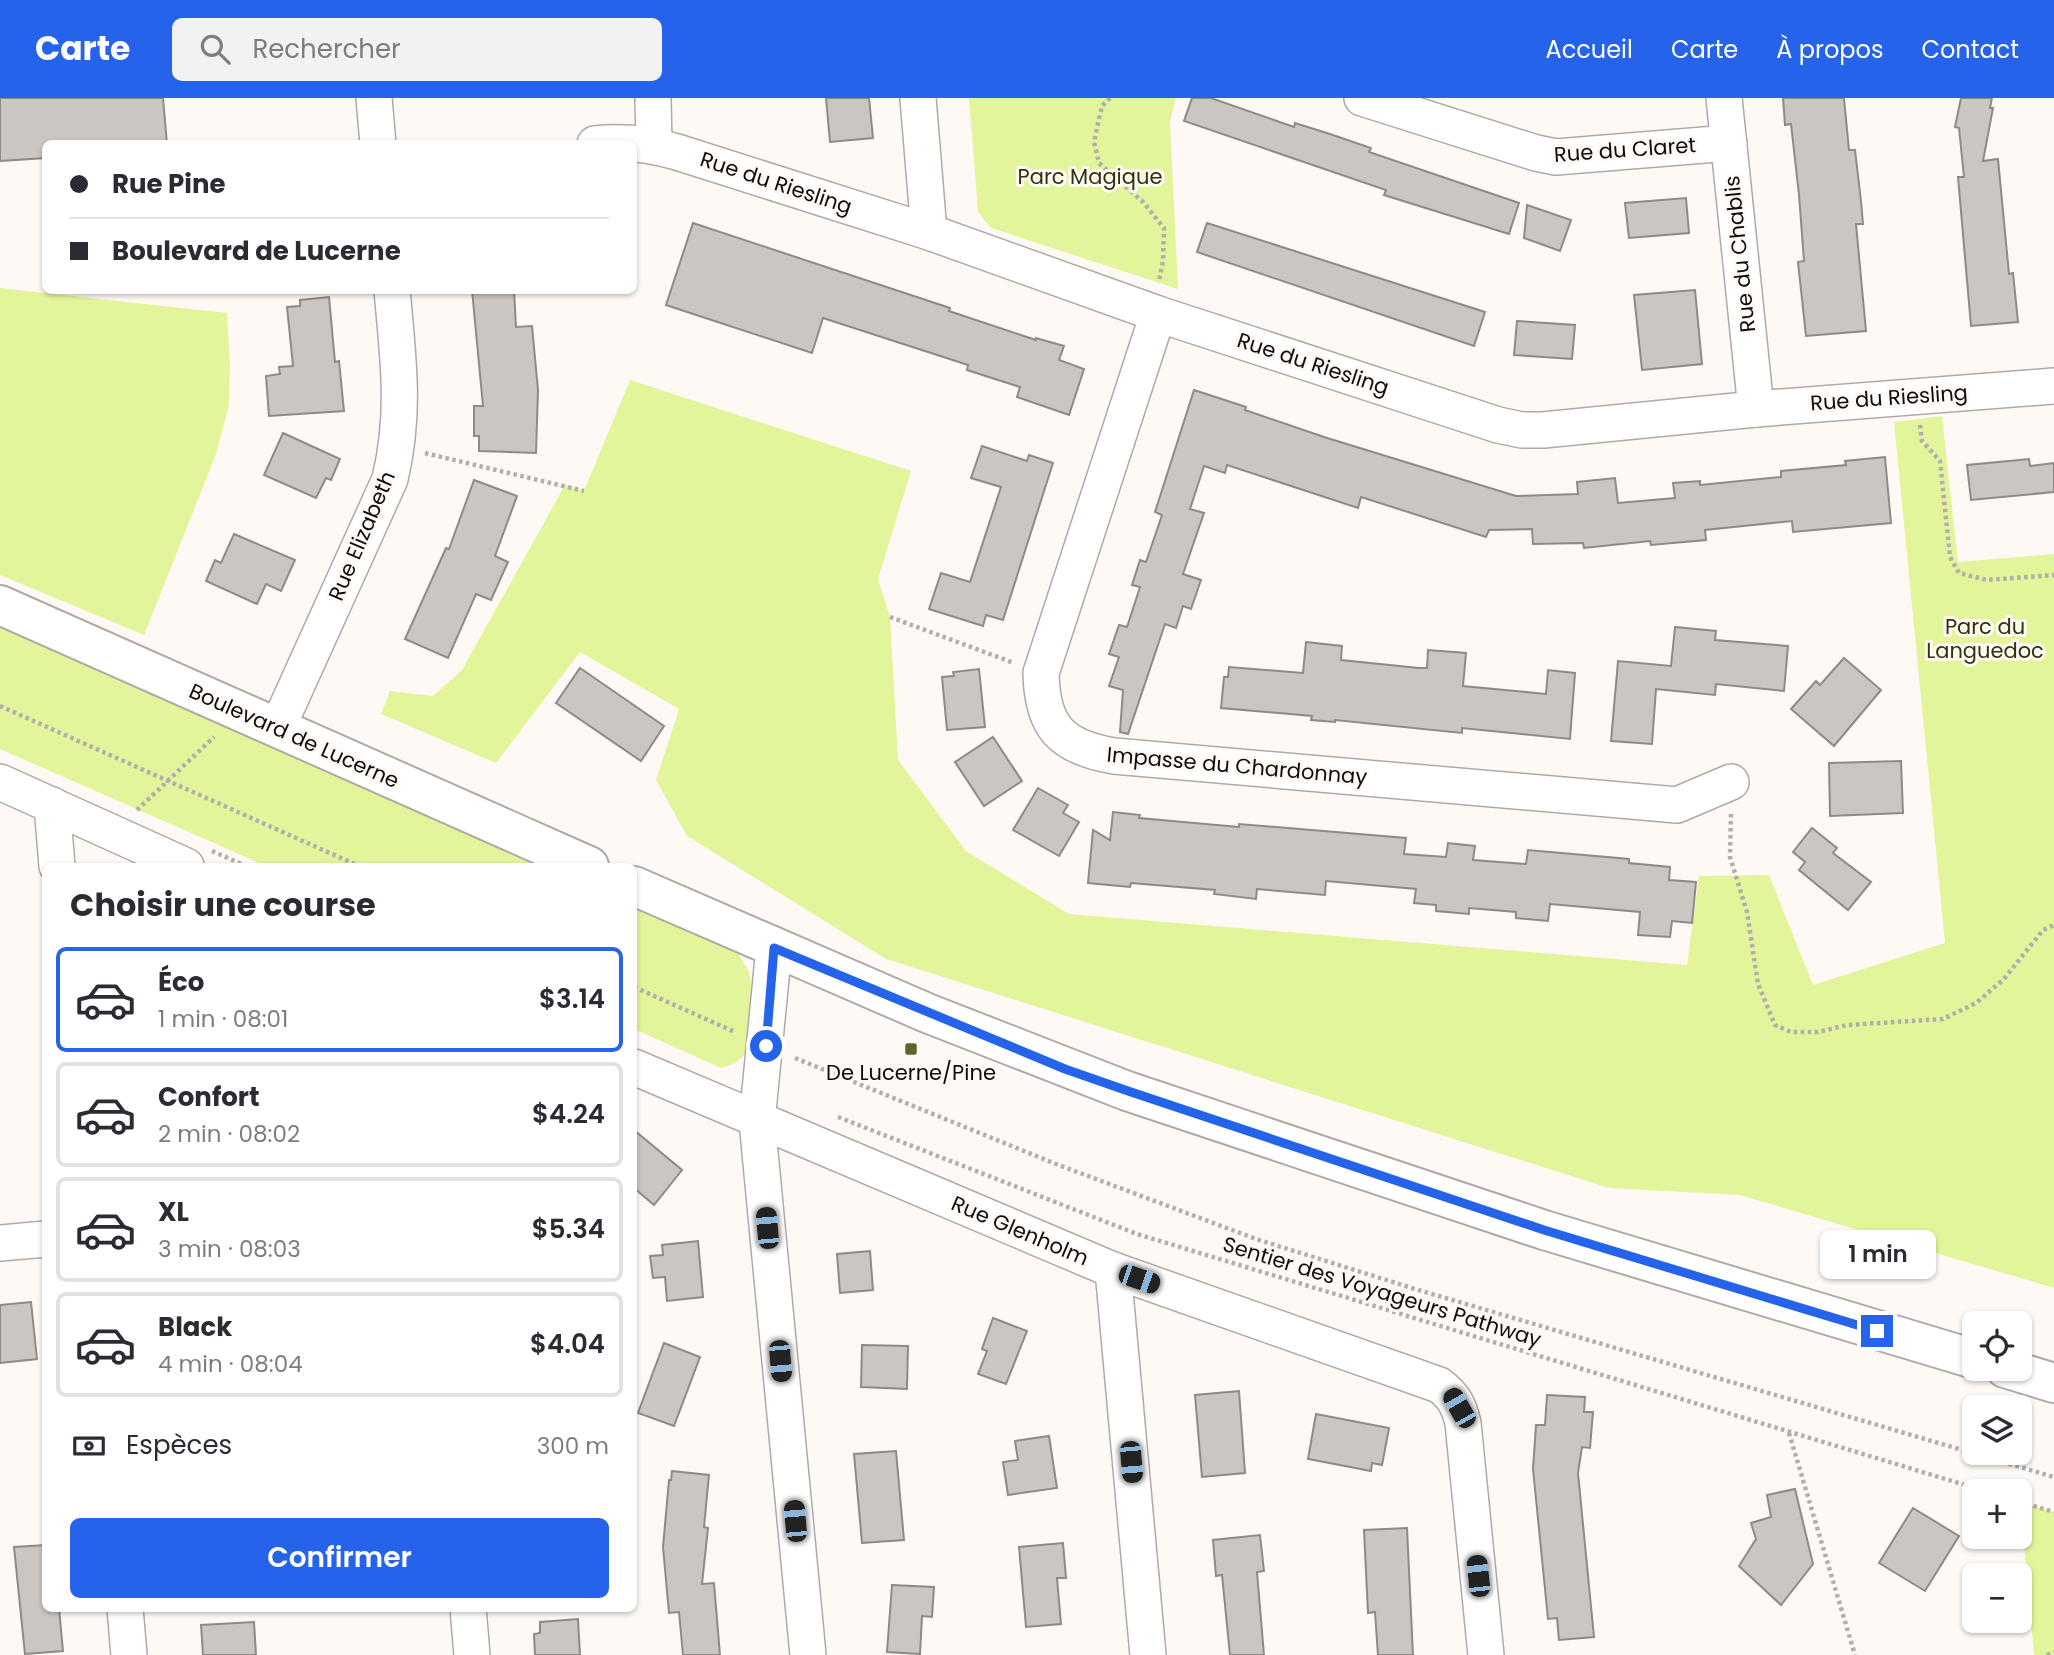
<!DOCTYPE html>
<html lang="fr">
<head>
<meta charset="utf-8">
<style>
	:root { --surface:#fff; --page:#f2f2f3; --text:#2b2b33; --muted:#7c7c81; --line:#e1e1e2; --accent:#2563eb }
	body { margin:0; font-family:Poppins,sans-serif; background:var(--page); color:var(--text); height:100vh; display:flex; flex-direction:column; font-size:26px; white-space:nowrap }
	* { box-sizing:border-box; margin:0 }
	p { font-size:23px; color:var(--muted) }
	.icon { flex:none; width:38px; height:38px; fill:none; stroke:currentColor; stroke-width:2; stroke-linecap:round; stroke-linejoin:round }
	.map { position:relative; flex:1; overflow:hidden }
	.sheet { position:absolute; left:42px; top:765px; width:595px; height:749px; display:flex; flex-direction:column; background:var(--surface); border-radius:10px; box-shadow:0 2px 5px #0004 }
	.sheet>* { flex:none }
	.guide { position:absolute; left:42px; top:42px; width:595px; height:154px; border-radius:10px; box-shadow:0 2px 5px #0004; display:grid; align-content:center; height:154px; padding:0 28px; background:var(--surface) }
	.buttons { position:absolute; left:1962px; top:1213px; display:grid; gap:14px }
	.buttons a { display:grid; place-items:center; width:70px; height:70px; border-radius:10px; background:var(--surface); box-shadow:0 2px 5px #0004; font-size:35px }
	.end { position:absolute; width:32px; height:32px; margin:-16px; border:9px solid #2563eb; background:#fff; box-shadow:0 0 0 4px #fff }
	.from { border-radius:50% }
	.bubble { position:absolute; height:49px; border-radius:10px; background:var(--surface); box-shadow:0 2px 5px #0004; font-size:23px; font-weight:600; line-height:49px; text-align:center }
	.car { position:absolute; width:21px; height:42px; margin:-21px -10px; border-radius:9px; box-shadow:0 0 5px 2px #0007; background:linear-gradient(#222 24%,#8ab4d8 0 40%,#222 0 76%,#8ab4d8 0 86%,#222 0) }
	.guide b { display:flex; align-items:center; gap:24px; height:66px; font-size:26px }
	.guide b+b { border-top:2px solid var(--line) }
	.guide i { width:18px; height:18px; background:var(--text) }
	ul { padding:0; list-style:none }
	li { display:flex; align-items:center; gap:21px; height:105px; margin:0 14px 10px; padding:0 14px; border:4px solid var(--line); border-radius:10px }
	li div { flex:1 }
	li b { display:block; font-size:26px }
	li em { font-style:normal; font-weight:600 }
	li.current { border-color:var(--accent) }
	li>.icon { width:63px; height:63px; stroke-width:1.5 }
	h2 { padding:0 28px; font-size:32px; line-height:84px }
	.pay { display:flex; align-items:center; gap:18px; height:77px; padding:0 28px; font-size:26px }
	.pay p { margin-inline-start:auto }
	.cta { display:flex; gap:14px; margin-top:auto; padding:14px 28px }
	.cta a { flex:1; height:80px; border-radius:10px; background:var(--accent); color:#fff; font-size:28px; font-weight:600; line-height:80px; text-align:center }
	header { display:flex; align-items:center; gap:42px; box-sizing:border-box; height:98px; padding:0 35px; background:var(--accent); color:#fff }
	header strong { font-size:33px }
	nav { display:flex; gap:38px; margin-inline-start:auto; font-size:24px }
	.search { width:490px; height:63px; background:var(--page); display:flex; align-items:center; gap:18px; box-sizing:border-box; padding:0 24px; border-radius:10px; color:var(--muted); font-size:26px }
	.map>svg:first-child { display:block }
	.green { fill:#e3f59b }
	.building { fill:#ccc6c2; stroke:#8f8a86; stroke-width:2 }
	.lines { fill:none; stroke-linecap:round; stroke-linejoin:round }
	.minor-casing { stroke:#b0a9a6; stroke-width:38 }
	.major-casing { stroke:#b0a9a6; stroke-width:42 }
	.path { stroke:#b3aeac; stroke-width:4.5; stroke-dasharray:3.5 3.5; stroke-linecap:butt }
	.minor { stroke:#fff; stroke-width:35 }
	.major { stroke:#fff; stroke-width:38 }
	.route { stroke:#2563eb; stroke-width:9 }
	.poi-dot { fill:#62622f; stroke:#fff9f6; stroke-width:2.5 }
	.labels { text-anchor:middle; stroke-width:6; stroke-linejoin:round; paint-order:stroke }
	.street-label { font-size:21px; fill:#0f0d0c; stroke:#fff9f6 }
	.park-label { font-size:21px; fill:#2e350b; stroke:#fff9f6 }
	.poi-label { font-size:21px; fill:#0f0d0c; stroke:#fff9f6 }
</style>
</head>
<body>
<header>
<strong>Carte</strong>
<div class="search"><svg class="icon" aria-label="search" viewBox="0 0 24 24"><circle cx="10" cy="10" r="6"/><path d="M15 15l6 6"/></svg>Rechercher</div>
<nav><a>Accueil</a><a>Carte</a><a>À propos</a><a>Contact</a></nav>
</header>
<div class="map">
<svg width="2054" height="1557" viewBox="0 0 2054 1557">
	<rect width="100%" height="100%" fill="#fff9f6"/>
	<g class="green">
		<polygon points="969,0 1176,0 1170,23 1178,191 991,130 978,114"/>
		<polygon points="0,190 227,215 230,267 229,307 216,356 144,537 0,477"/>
		<polygon points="630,282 911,373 878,481 890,519 898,662 966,753 1069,816 1687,867 1699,778 1769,777 1813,887 1945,845 1894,324 1942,318 1958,464 2054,456 2054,1190 1740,1097 1609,1090 886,861 687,738 656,682 679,611 580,554 496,665 381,616 390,593 433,598 462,572 565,387 584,393"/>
		<polygon points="0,509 576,768 266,768 0,651"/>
		<path d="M634,794L734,848L749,874L753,895L747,954C739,963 733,967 721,970L634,931Z"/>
		<polygon points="2020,1404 2054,1414 2054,1557 2034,1557"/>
	</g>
	<g class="building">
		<polygon points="0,0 163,0 167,46 46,46 46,60 0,63"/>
		<polygon points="826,0 869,0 873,40 830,44"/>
		<polygon points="1192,0 1211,0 1294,29 1295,25 1330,36 1371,50 1369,54 1519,105 1509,136 1384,97 1386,92 1184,23"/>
		<polygon points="1783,0 1844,0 1849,52 1855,52 1861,103 1863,126 1856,126 1866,233 1806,238 1798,164 1804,163 1799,97 1791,26 1785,27"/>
		<polygon points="1961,0 1992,0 1990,10 1993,10 1983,63 1998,61 2009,176 2013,175 2018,224 1971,228 1958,79 1964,79 1959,30 1955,29"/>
		<polygon points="1686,100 1689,135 1629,140 1625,105"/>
		<polygon points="1527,107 1571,122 1560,153 1524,140"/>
		<polygon points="693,125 950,210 949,213 1036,242 1036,240 1064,248 1059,262 1084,271 1069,317 1017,299 1020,289 967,272 968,267 823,220 812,255 666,207"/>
		<polygon points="1207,125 1485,214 1474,248 1197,154"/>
		<polygon points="472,192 514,192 516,229 532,228 538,292 536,355 479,353 479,338 474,338 474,308 483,308"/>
		<polygon points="1695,192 1702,266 1642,272 1634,197"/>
		<polygon points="329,199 335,264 339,263 344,313 269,318 266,278 280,276 279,269 293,268 287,209 300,208 300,202"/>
		<polygon points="1517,223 1575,227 1572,261 1514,257"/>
		<polygon points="1194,292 1246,309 1245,312 1324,339 1516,398 1578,396 1577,384 1615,380 1618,405 1675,400 1673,385 1700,383 1700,387 1781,379 1781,373 1846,367 1845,363 1885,359 1891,425 1793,434 1792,423 1705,432 1706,442 1651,447 1650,443 1584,450 1583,445 1533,446 1532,431 1489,432 1486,439 1361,399 1358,410 1227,367 1225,375 1204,368 1190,411 1204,415 1183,476 1201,482 1191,511 1183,508 1176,530 1165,526 1128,636 1120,634 1123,592 1109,588 1119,559 1109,556 1119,527 1127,529 1140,489 1132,487 1140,462 1146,464 1162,417 1155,414"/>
		<polygon points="283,335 340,361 331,382 326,380 316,400 264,377"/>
		<polygon points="982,348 1027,363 1029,357 1053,365 1003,522 986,517 983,528 929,511 941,475 970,484 1001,389 971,380"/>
		<polygon points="2029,361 2030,368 2054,365 2054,394 1971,402 1967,367"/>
		<polygon points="474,382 517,398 495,458 508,464 491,502 476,496 448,560 405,541 446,450 449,451"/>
		<polygon points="234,436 295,462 281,493 266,486 257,506 206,483 215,462 221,465"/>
		<polygon points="1675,529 1716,533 1715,542 1788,548 1784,593 1716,586 1715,597 1656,591 1652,646 1611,643 1618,563 1671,568"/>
		<polygon points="1306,544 1342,548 1341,562 1419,570 1427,570 1428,552 1466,555 1463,588 1546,596 1548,572 1575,575 1570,641 1462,630 1462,635 1335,622 1335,624 1311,622 1312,618 1221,610 1224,579 1228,579 1229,569 1303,575"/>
		<polygon points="1844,560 1881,592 1834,648 1791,611 1816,583 1820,587"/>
		<polygon points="580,570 664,628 641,663 556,605"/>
		<polygon points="979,571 985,629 947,632 942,579 954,578 953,574"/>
		<polygon points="993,639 1022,683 984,708 955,664"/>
		<polygon points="1901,663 1903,715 1830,718 1829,665"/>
		<polygon points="1038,690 1068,707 1063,715 1079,724 1059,758 1013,732"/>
		<polygon points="1113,714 1140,717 1139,720 1239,729 1239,726 1406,740 1404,756 1446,759 1448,745 1475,748 1473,762 1526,766 1528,752 1629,761 1629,765 1670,769 1669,782 1696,784 1692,825 1672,823 1670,839 1638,837 1640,814 1550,806 1548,823 1516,820 1516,814 1469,810 1469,816 1436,813 1436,807 1414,805 1416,791 1326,783 1325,797 1257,791 1256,801 1214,796 1215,792 1131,785 1130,789 1088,785 1093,732 1110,742"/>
		<polygon points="1812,730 1837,750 1833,755 1871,784 1848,812 1799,772 1805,764 1793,754"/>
		<polygon points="634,1032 682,1072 654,1107 634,1090"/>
		<polygon points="698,1143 703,1199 667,1203 665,1179 653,1180 650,1158 663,1157 662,1147"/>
		<polygon points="870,1153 873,1192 840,1195 837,1156"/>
		<polygon points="31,1204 37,1261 0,1265 0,1207"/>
		<polygon points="993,1220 1027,1233 1006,1286 978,1276 987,1253 982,1251"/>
		<polygon points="664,1245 700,1259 674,1328 638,1315"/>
		<polygon points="862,1247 908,1248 907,1291 861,1289"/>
		<polygon points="1239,1293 1245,1375 1202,1379 1195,1297"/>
		<polygon points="1547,1297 1585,1299 1584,1314 1593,1314 1590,1350 1582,1349 1578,1375 1594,1539 1559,1542 1557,1520 1548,1521 1533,1371 1536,1327 1545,1327"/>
		<polygon points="1316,1316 1389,1330 1382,1367 1372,1365 1371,1373 1308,1361"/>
		<polygon points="1049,1338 1057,1390 1008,1397 1003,1364 1018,1362 1015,1343"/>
		<polygon points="896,1353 904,1442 862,1445 854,1356"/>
		<polygon points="672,1373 709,1377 704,1429 708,1430 702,1486 714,1485 720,1557 683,1557 679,1514 669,1515 663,1449 669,1382 671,1382"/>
		<polygon points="1795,1391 1813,1466 1781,1507 1739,1468 1756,1441 1751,1425 1771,1419 1767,1397"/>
		<polygon points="1913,1410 1959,1438 1925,1493 1879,1465"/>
		<polygon points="1407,1430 1413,1557 1378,1557 1375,1514 1368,1515 1364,1432"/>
		<polygon points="1260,1437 1264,1473 1257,1474 1264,1557 1230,1557 1222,1477 1216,1478 1213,1442"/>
		<polygon points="1063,1445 1066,1480 1057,1480 1061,1526 1026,1529 1019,1449"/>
		<polygon points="46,1447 46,1510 59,1510 63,1553 25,1556 14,1449"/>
		<polygon points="892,1487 934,1489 932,1519 922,1518 920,1556 887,1554"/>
		<polygon points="578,1521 580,1557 535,1557 534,1536 540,1535 540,1524"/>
		<polygon points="254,1524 256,1557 203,1557 201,1527"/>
	</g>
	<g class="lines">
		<defs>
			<g id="minor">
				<polyline points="374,0 378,46"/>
				<polyline points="653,0 654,47"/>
				<polyline points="918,0 929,134"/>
				<polyline points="1362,0 1536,55 1556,59 1729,45"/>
				<polyline points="1724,0 1756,311"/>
				<path d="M595,46C623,43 650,46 677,54L929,134L1158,216L1498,327L1522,332H1543L1756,311L2054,288"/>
				<path d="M1158,216L1041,575C1042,629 1061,649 1114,658L1677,707L1731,684"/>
				<path d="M277,631L390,381C406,313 398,260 392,192"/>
				<polyline points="0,684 186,768"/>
				<polyline points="52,707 57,768"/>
				<polyline points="774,850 757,1023 808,1557"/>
				<path d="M634,969L1113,1172L1439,1287C1454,1298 1459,1308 1463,1325L1486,1557"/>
				<polyline points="0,1145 46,1141"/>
				<polyline points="1113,1172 1148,1557"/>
				<polyline points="125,1510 129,1557"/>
				<polyline points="468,1510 472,1557"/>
			</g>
			<g id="major">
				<polyline points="0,507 589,768"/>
				<polyline points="634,788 927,915 1127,993 1544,1132 1974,1261"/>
				<polyline points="2005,1270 2054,1285"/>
			</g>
		</defs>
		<use href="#minor" class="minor-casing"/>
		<use href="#major" class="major-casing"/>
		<g class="path">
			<polyline points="1110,0 1102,8 1094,44 1099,65 1143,104 1164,130 1163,163 1159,183"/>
			<polyline points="1920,327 1922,343 1940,363 1950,459 1959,475 1987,482 2054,477"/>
			<polyline points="425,355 584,393"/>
			<polyline points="890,519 1014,565"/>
			<polyline points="0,608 359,768"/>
			<polyline points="137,712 214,639"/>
			<polyline points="1731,716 1730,759 1747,814 1758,886 1775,927 1791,934 1818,934 1847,927 1943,921 1976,905 2004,881 2043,832 2054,827"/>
			<polyline points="212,753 246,768"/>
			<polyline points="634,889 735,934"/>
			<polyline points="795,960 1056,1066 1256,1141 1415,1191 2054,1379"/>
			<polyline points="838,1019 1137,1136 1985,1393"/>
			<polyline points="1789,1335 1855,1557"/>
			<polyline points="2020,1404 2054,1414"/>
			<polyline points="2047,1557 2054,1554"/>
		</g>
		<use href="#minor" class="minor"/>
		<use href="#major" class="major"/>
	</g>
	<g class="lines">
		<polyline class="route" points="766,948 774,850 1065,971 1128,993 1544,1132 1877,1233"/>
	</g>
	<rect class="poi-dot" x="904" y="944" width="14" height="14" rx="3.5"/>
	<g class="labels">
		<g class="street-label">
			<text transform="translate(1625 52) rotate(-4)" y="7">Rue du Claret</text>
			<text transform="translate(776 85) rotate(18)" y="7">Rue du Riesling</text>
			<text transform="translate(1740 156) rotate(-96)" y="7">Rue du Chablis</text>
			<text transform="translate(1313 266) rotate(18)" y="7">Rue du Riesling</text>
			<text transform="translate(1889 300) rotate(-4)" y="7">Rue du Riesling</text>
			<text transform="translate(362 438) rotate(-67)" y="7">Rue Elizabeth</text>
			<text transform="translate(294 638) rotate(24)" y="7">Boulevard de Lucerne</text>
			<text transform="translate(1237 668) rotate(5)" y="7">Impasse du Chardonnay</text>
			<text transform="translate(1020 1133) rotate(23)" y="7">Rue Glenholm</text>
			<text transform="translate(1382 1194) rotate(17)" y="7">Sentier des Voyageurs Pathway</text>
		</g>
		<g class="park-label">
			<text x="1090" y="86">Parc Magique</text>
			<text x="1985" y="536">Parc du<tspan x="1985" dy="24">Languedoc</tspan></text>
		</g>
		<g class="poi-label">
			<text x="911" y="982">De Lucerne/Pine</text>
		</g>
	</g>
</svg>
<div class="buttons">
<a><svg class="icon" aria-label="locate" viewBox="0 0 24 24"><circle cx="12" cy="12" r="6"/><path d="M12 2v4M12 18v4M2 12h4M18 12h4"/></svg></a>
<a><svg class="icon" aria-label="layers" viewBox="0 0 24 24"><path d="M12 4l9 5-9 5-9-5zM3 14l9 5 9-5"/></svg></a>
<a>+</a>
<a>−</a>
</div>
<i class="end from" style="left:766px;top:948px"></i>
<i class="end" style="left:1877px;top:1233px"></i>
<div class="bubble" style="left:1820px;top:1132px;width:116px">1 min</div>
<i class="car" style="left:767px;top:1130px;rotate:355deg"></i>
<i class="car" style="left:1139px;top:1181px;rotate:109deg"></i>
<i class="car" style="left:780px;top:1263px;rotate:175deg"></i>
<i class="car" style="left:1459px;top:1310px;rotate:330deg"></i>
<i class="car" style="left:1131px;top:1364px;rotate:175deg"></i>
<i class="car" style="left:795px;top:1423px;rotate:355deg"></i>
<i class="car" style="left:1478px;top:1478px;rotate:354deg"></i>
<div class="guide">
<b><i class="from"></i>Rue Pine</b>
<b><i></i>Boulevard de Lucerne</b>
</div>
<section class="sheet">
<h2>Choisir une course</h2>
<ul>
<li class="current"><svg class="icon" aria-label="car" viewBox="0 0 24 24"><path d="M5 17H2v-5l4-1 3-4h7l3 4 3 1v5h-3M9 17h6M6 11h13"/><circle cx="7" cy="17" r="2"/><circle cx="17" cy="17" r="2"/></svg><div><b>Éco</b><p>1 min · 08:01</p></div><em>$3.14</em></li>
<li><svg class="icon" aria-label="car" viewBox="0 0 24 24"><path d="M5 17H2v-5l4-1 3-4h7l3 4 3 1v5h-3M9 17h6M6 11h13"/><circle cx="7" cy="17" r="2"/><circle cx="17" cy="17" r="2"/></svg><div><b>Confort</b><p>2 min · 08:02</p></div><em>$4.24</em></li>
<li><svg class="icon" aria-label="car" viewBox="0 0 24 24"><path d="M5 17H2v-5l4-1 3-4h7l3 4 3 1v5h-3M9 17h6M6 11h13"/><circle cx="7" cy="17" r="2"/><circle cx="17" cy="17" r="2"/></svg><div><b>XL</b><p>3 min · 08:03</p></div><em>$5.34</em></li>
<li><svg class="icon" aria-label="car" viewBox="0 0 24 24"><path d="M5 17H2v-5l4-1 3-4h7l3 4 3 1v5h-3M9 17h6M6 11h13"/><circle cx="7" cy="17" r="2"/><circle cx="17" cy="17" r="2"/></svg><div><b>Black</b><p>4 min · 08:04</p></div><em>$4.04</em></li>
</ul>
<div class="pay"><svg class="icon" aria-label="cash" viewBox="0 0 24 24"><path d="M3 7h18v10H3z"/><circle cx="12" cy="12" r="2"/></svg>Espèces<p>300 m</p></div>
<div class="cta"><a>Confirmer</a></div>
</section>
</div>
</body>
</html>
